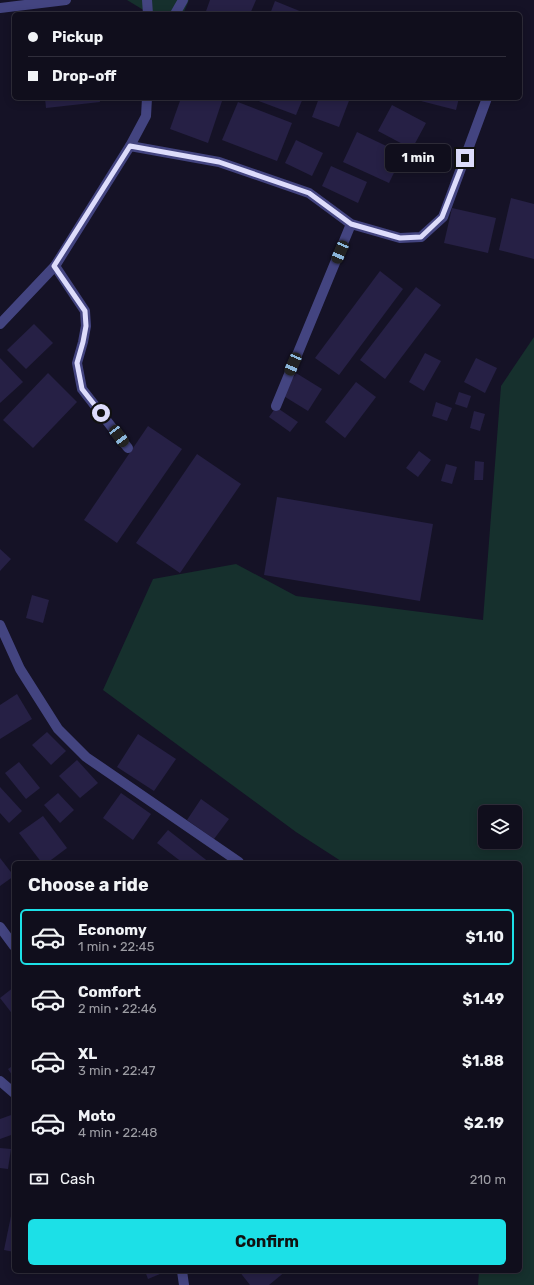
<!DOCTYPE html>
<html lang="en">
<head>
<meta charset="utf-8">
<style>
	:root { --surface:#100e1c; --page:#1e1c29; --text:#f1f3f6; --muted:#9c9ca3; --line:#302e3b; --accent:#1ce0e7 }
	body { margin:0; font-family:Rubik,sans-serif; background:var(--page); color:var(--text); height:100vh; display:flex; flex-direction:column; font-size:15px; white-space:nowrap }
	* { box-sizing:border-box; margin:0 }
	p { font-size:13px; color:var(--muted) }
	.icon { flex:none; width:22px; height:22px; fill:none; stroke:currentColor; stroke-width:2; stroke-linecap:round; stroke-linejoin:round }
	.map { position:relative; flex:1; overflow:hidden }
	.sheet { position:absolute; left:12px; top:861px; width:510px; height:412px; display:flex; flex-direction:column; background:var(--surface); border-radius:6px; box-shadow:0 2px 10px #0003,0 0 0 1px var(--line) }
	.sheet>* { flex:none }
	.top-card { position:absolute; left:12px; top:12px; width:510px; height:88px; border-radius:6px; box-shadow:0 2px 10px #0003,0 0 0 1px var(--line); display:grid; align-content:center; height:88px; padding:0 16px; background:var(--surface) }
	.fabs { position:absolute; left:478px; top:805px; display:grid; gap:8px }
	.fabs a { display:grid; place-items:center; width:44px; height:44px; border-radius:6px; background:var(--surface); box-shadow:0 2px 10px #0003,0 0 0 1px var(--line); font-size:20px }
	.end { position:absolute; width:18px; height:18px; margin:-9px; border:5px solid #dddcfb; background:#111; box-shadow:0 0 0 2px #111 }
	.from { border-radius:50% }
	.bubble { position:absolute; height:28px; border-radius:6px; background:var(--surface); box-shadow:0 2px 10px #0003,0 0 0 1px var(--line); font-size:13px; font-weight:700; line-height:28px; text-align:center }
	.car { position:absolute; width:12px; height:24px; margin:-12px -6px; border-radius:5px; box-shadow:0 0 3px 1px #0007; background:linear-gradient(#222 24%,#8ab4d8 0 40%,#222 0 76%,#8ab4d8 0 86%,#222 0) }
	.top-card b { display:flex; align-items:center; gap:14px; height:38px; font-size:15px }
	.top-card b+b { border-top:1px solid var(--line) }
	.top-card i { width:10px; height:10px; background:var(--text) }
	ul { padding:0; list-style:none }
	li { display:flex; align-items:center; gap:12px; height:56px; margin:0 8px 6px; padding:0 8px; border:2px solid transparent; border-radius:6px }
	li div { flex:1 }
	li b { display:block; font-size:15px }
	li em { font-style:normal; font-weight:700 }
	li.selected { border-color:var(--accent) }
	li>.icon { width:36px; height:36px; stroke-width:1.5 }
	h2 { padding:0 16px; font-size:18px; line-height:48px }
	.pay { display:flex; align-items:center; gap:10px; height:44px; padding:0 16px; font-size:15px }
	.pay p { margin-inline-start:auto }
	.action { display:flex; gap:8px; margin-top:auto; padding:8px 16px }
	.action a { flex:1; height:46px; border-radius:6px; background:var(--accent); color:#111; font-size:16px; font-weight:700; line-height:46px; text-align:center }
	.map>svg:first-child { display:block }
	.green { fill:#16302d; fill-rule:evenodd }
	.building { fill:#262045 }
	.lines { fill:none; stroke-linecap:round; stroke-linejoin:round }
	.minor { stroke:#434480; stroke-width:10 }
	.route { stroke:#dddcfb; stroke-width:5 }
</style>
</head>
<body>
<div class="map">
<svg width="534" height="1285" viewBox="0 0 534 1285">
	<rect width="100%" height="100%" fill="#151226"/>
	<g class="green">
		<polygon points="127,0 189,0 183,14 150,14"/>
		<path d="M534,337V1285H478L479,1271H520V863H344L296,832L103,690L153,579L236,564L296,596L483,620L501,386ZM485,812H515V842H485Z"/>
	</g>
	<g class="building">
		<polygon points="210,0 256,0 250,14 205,14"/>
		<polygon points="275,1 307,14 270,14"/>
		<polygon points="45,98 99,98 100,102 46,108"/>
		<polygon points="181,98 223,98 208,143 170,129"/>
		<polygon points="251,98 303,98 296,115"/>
		<polygon points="319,98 350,98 339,127 312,117"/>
		<polygon points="418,98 459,98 456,110 417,100"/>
		<polygon points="238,102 292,123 277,161 222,140"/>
		<polygon points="392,105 426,123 412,149 378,131"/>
		<polygon points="357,132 403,154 389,183 343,162"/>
		<polygon points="296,140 323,153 312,176 285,163"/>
		<polygon points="331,166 367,182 358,203 322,186"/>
		<polygon points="511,198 534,204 534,259 499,250"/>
		<polygon points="452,208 496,218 488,253 444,243"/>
		<polygon points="380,271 403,289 339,375 315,358"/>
		<polygon points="416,287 441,305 385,379 360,360"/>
		<polygon points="34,324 53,343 26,369 7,350"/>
		<polygon points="425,353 441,361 424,391 409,382"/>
		<polygon points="0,358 23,382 0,403"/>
		<polygon points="476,358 497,368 485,393 464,382"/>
		<polygon points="48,373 77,402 33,448 3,420"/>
		<polygon points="296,373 322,389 308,411 282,395"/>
		<polygon points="356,382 376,397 345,438 325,422"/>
		<polygon points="459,392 471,396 467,408 455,404"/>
		<polygon points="436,402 452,408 447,421 432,416"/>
		<polygon points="276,407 298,422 290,432 269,417"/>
		<polygon points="474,411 485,414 480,431 470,428"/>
		<polygon points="148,426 182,449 117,543 84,520"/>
		<polygon points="419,451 431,460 418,477 406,468"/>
		<polygon points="197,454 241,484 180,573 136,543"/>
		<polygon points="475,461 484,462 483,480 474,480"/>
		<polygon points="446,464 457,467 452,484 441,481"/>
		<polygon points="277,497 433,524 420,601 264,575"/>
		<polygon points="0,549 11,559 0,571"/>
		<polygon points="32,595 49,600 43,623 26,618"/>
		<polygon points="17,694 32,719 0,739 0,705"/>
		<polygon points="47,732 66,751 51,765 32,745"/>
		<polygon points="138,734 176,759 154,791 117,767"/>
		<polygon points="77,760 98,783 80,798 59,776"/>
		<polygon points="19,762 40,788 26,799 5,773"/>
		<polygon points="0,787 22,811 9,823 0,813"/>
		<polygon points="58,793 74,810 60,823 44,805"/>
		<polygon points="121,793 151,814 133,840 103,818"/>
		<polygon points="201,799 229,819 214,839 187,820"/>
		<polygon points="43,816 67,848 47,863 42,863 19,833"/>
		<polygon points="168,830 210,863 183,863 157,843"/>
		<polygon points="0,858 14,876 0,886"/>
		<polygon points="14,987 14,1016 0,998"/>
		<polygon points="14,1065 14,1078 8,1069"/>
		<polygon points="14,1114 14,1134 0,1139 0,1119"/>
		<polygon points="0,1148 11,1149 8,1169 0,1168"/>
		<polygon points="11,1216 14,1216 14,1252 4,1250"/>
		<polygon points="145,1271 167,1271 148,1279"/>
		<polygon points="239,1271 286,1271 269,1285 250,1285"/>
	</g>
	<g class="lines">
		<g class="minor">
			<polyline points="147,0 148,14"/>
			<polyline points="0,8 66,0"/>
			<polyline points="175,14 183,0"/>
			<polyline points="130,146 219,162 309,193 351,224 400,238 421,237 443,217 487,98"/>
			<polyline points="55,266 85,311 86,326 83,342 77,363 82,389 128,448"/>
			<polyline points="0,324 55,266 130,146 146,116 147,98"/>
			<polyline points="276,406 351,224"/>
			<polyline points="0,625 20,669 58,729 86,757 239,862"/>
			<polyline points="0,927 14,946"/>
			<polyline points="0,1081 14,1093"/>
			<polyline points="182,1271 184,1285"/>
		</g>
	</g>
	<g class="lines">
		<polyline class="route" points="101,413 82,389 77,363 83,342 86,326 85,311 54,266 130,146 219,162 309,193 351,224 400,238 421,237 442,217 465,158"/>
	</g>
</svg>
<div class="fabs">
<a><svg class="icon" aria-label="layers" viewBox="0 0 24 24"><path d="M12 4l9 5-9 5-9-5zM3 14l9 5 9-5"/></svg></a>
</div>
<i class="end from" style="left:101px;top:413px"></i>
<i class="end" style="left:465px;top:158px"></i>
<div class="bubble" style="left:385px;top:144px;width:66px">1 min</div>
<i class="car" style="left:340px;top:252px;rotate:203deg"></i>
<i class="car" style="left:293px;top:364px;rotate:203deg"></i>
<i class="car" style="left:119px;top:436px;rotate:143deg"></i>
<div class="top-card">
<b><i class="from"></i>Pickup</b>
<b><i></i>Drop-off</b>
</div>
<section class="sheet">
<h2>Choose a ride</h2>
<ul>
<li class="selected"><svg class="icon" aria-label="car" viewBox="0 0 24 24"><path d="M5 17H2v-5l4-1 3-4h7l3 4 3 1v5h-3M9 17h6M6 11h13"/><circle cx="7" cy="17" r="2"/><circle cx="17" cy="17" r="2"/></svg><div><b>Economy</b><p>1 min · 22:45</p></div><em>$1.10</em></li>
<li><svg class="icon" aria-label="car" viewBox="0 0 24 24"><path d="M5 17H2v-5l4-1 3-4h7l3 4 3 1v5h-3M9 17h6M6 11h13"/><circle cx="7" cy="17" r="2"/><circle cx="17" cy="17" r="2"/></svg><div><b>Comfort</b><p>2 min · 22:46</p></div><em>$1.49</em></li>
<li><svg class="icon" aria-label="car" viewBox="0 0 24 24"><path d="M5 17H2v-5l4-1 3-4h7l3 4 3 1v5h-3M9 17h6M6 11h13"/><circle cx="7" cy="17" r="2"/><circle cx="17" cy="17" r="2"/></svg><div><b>XL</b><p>3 min · 22:47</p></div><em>$1.88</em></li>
<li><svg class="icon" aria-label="car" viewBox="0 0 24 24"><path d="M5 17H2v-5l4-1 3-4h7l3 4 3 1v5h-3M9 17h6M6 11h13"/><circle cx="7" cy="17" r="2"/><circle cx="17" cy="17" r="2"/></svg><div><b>Moto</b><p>4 min · 22:48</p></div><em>$2.19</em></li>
</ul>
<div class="pay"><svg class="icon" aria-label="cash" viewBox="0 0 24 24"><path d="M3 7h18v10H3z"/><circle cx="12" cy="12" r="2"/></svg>Cash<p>210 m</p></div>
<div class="action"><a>Confirm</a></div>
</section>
</div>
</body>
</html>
